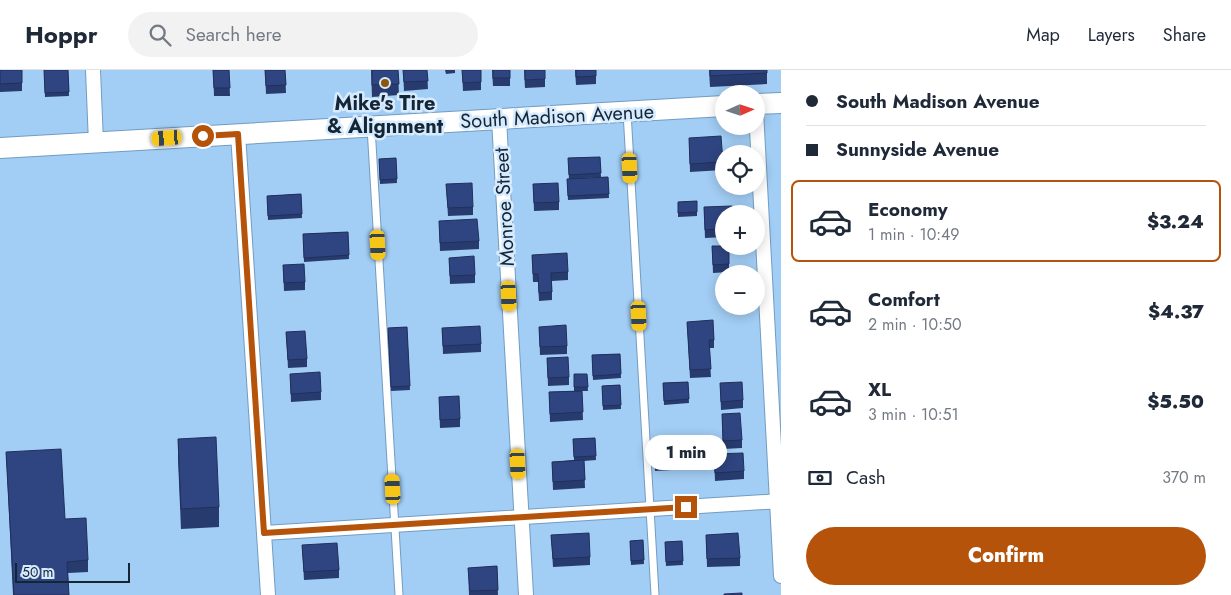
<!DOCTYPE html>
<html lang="en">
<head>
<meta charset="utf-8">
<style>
	:root { --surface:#fff; --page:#f2f2f3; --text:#1f2937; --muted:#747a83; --line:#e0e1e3; --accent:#b45309 }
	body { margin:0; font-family:Jost,sans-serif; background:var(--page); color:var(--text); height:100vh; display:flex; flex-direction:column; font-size:19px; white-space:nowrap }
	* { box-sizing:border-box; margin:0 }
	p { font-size:16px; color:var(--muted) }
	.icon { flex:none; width:28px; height:28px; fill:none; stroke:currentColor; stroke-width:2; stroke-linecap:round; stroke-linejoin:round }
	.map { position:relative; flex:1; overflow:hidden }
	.details { display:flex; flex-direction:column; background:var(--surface); width:450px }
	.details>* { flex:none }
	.top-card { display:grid; align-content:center; height:110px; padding:0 25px; background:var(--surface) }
	.needle { width:32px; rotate:87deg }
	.controls { position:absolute; left:715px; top:15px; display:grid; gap:10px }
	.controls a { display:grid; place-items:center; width:50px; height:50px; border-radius:50%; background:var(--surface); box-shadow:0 2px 12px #0003; font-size:25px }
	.scale { position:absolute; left:15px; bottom:12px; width:115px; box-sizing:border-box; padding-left:5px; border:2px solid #142533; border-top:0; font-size:14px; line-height:18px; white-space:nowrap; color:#142533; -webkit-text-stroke:4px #d6ebff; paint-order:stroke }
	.end { position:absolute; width:22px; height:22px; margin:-11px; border:6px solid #b45309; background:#fff; box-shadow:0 0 0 2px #fff }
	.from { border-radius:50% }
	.bubble { position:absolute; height:35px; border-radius:18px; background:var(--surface); box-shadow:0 2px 12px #0003; font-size:16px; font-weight:800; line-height:35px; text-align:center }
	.car { position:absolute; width:15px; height:30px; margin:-15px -8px; border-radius:6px; box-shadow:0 0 4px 1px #0007; background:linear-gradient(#f5c518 24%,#345 0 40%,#f5c518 0 76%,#345 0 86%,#f5c518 0) }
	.top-card b { display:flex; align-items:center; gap:18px; height:48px; font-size:19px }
	.top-card b+b { border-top:1px solid var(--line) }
	.top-card i { width:12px; height:12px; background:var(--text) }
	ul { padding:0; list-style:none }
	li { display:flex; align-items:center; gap:15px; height:82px; margin:0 10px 8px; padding:0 15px; border:2px solid transparent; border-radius:8px }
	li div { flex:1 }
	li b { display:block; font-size:19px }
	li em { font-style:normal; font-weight:800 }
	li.selected { border-color:var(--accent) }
	li>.icon { width:45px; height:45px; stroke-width:1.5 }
	.pay { display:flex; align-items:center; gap:12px; height:55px; padding:0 25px; font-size:19px }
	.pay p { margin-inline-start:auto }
	.primary-button { display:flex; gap:10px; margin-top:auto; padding:10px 25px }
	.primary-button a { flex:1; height:58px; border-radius:30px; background:var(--accent); color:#fff; font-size:20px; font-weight:800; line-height:58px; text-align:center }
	header { display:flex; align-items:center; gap:30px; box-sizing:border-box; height:70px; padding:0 25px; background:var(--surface); border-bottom:1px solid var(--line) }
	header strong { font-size:24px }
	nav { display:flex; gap:28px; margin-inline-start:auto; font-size:18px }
	.search { width:350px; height:45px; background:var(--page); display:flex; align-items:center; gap:12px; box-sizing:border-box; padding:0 18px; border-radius:28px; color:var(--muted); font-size:19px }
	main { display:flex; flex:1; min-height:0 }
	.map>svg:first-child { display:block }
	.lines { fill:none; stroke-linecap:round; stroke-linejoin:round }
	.lane-casing { stroke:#739cc1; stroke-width:9 }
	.street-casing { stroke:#739cc1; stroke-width:16 }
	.secondary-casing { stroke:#739cc1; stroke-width:22 }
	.lane { stroke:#fff; stroke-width:7 }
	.street { stroke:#fff; stroke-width:14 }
	.secondary { stroke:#fff; stroke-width:20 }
	.wall { fill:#283b6f }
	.building { fill:#2f4581; stroke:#21305a }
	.route { stroke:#b45309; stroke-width:6 }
	.poi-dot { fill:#8d560a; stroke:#d6ebff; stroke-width:2 }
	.labels { text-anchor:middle; stroke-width:5; stroke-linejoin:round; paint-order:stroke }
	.poi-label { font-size:20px; font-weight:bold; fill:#142533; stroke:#d6ebff }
	.street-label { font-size:20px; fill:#142533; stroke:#d6ebff }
</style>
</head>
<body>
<header>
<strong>Hoppr</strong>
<div class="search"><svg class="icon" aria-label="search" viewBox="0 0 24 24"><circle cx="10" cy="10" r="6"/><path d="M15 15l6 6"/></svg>Search here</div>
<nav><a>Map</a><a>Layers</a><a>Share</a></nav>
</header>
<main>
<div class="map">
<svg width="781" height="525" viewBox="0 0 781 525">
	<rect width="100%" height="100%" fill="#a2cdf4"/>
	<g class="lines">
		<defs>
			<g id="lane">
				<polyline points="627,42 655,525"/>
				<polyline points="371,57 399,525"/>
			</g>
			<g id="street">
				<polyline points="93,0 96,73"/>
				<polyline points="756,41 781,506"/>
				<polyline points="499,49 526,525"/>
				<polyline points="238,64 268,525"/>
				<polyline points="264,463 781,431"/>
			</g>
			<g id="secondary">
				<polyline points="756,34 781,33"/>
				<polyline points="0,78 724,36"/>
			</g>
		</defs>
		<use href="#lane" class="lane-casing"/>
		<use href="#street" class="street-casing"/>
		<use href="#secondary" class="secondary-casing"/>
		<use href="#lane" class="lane"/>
		<use href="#street" class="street"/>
		<use href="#secondary" class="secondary"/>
	</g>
	<g class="wall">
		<polygon points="0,0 22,13 22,21 0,22"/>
		<polygon points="44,0 68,0 69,26 45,27"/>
		<polygon points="213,0 229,0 230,26 214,26"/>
		<polygon points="265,0 285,0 286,23 266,24"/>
		<polygon points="371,0 398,0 399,25 372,27"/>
		<polygon points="403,0 427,0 428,19 404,21"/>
		<polygon points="445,0 455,0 455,3 446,4"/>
		<polygon points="462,0 481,0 481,20 463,21"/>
		<polygon points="492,0 510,0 510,16 493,16"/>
		<polygon points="524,0 545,0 545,17 525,18"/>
		<polygon points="575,0 596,0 596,14 576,15"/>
		<polygon points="709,0 767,0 767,14 710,17"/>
		<polygon points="689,68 723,92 723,100 690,102"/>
		<polygon points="600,87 601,107 569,109 568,88"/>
		<polygon points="396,88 397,113 380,114 379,89"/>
		<polygon points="608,107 609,128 568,130 567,109"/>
		<polygon points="446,114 473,137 473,145 448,146"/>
		<polygon points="533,114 559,132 559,140 534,141"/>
		<polygon points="301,124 302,148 268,150 267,126"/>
		<polygon points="697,131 697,146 678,147 678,132"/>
		<polygon points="704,137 724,144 724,167 705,168"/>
		<polygon points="439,151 479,171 479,179 440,181"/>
		<polygon points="348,162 349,189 304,192 303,164"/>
		<polygon points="712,176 729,194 729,202 713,203"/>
		<polygon points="532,185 568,202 568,210 552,211 552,230 539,231 538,212 533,212"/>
		<polygon points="449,188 475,205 475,213 450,214"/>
		<polygon points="283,195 305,212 305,220 284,221"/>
		<polygon points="687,252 714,270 714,278 709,278 711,307 690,308"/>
		<polygon points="407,257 410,320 391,321 388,258"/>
		<polygon points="539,257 567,276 567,284 540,285"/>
		<polygon points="442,258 481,274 481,282 443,284"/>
		<polygon points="286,262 307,289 307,297 288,298"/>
		<polygon points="620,284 621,308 593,310 592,285"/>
		<polygon points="547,288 569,307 569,315 548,316"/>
		<polygon points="290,304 321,322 321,330 291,332"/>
		<polygon points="574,304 587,304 588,321 582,321 583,350 550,352 549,322 574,321"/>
		<polygon points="688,312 689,333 664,335 663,313"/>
		<polygon points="720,313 743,330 743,338 721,340"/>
		<polygon points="620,315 621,339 603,340 602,316"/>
		<polygon points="439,327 460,349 460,357 440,358"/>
		<polygon points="722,344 742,370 742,378 723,379"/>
		<polygon points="595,368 596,390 584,391 585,418 553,420 552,392 574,390 573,369"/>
		<polygon points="178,369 219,437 219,457 181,459 178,389"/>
		<polygon points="6,382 65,449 88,490 88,502 68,503 69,525 13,525"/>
		<polygon points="672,384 672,400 655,401 654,385"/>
		<polygon points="714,384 744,401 744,409 715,411"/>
		<polygon points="551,465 590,487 590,495 553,497"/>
		<polygon points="706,465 740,488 740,496 707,497"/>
		<polygon points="643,470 644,494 631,495 630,471"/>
		<polygon points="682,471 683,495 666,496 665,472"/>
		<polygon points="302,475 339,500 339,508 304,510"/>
		<polygon points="497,496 498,525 469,525 468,498"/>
	</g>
	<g class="building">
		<polygon points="0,0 22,0 22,13 0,14"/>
		<polygon points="44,0 68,0 69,22 45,23"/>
		<polygon points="213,0 229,0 230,18 214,18"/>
		<polygon points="265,0 285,0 286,15 266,16"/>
		<polygon points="372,0 398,0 399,14 372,15"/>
		<polygon points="403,0 427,0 428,11 404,12"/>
		<polygon points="462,0 481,0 481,12 463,13"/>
		<rect x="493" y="0" width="17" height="8"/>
		<polygon points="525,0 545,0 545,9 525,10"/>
		<polygon points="576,0 596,0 596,6 576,7"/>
		<polygon points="710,0 767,0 767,3 710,6"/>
		<polygon points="721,66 723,92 690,94 689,68"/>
		<polygon points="600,87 601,103 569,105 568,88"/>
		<polygon points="396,88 397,109 380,110 379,89"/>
		<polygon points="608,107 609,124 568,126 567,109"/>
		<polygon points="472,113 473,137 448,138 446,114"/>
		<polygon points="558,113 559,132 534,133 533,114"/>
		<polygon points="301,124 302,144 268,146 267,126"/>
		<polygon points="697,131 697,142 678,143 678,132"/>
		<polygon points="732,136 732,144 724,144 724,159 705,160 704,137"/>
		<polygon points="477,149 479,171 440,173 439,151"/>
		<polygon points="348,162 349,185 304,188 303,164"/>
		<polygon points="712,176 729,176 729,194 713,195"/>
		<polygon points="567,183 568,202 551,203 552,222 539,223 538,204 533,204 532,185"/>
		<polygon points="474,186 475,205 450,206 449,188"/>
		<polygon points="304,194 305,212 284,213 283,195"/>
		<polygon points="713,250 714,270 709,270 711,299 690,300 687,252"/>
		<polygon points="566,255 567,276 540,277 539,257"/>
		<polygon points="480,256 481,274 443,276 442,258"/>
		<polygon points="407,257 410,316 391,317 388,258"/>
		<polygon points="305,261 307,289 288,290 286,262"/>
		<polygon points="620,284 621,304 593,306 592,285"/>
		<polygon points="568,287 569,307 548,308 547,288"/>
		<polygon points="320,302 321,322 291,324 290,304"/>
		<polygon points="574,304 587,304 588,317 574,317"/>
		<polygon points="688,312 689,329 664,331 663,313"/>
		<polygon points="742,312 743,330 721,332 720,313"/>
		<polygon points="620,315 621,335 603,336 602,316"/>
		<polygon points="582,321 583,342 550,344 549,322"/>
		<polygon points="459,326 460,349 440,350 439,327"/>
		<polygon points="740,343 742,370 723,371 722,344"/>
		<polygon points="216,367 219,437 181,439 178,369"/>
		<polygon points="595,368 596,386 574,387 573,369"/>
		<polygon points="61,379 65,449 86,448 88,490 67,492 69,525 14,525 6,382"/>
		<polygon points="743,383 744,401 715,403 714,384"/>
		<polygon points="672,384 672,396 655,397 654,385"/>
		<polygon points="584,390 585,410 553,412 552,392"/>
		<polygon points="589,463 590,487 553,489 551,465"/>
		<polygon points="738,463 740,488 707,489 706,465"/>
		<polygon points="643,470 644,490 631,491 630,471"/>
		<polygon points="682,471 683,491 666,492 665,472"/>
		<polygon points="337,473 339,500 304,502 302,475"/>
		<polygon points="497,496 498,520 470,521 468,498"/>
		<polygon points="742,523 742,525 724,525 724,524"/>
	</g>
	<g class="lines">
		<polyline class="route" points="203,66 238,64 264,463 686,437"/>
	</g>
	<circle class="poi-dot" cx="385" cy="13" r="5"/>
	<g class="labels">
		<g class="poi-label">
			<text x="385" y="40">Mike's Tire<tspan x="385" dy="23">&amp; Alignment</tspan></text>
		</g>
		<g class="street-label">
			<text transform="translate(557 46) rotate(-3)" y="7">South Madison Avenue</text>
			<text transform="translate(504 137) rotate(-93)" y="7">Monroe Street</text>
		</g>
	</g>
</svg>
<div class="controls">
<a><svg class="needle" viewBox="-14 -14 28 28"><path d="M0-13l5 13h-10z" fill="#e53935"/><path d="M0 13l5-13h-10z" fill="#747a83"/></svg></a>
<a><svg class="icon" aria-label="locate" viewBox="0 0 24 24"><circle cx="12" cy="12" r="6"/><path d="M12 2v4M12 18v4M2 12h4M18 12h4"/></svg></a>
<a>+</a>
<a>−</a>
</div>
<div class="scale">50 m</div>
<i class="end from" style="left:203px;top:66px"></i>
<i class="end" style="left:686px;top:437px"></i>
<div class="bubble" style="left:645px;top:365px;width:82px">1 min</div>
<i class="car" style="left:167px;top:68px;rotate:266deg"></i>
<i class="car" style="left:630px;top:98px;rotate:177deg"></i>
<i class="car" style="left:378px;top:175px;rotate:177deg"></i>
<i class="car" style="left:509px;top:226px;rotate:177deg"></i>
<i class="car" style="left:639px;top:246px;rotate:177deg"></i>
<i class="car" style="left:518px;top:394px;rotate:177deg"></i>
<i class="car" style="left:393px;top:419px;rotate:357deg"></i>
</div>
<section class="details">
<div class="top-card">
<b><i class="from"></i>South Madison Avenue</b>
<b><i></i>Sunnyside Avenue</b>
</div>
<ul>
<li class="selected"><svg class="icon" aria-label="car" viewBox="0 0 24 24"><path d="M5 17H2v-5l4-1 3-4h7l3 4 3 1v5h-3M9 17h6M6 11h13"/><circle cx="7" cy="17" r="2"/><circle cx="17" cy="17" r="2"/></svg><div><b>Economy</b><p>1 min · 10:49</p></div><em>$3.24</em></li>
<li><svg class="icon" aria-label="car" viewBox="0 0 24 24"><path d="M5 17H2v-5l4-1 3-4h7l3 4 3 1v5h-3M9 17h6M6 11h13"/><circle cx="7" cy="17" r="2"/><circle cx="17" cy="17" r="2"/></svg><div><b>Comfort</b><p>2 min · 10:50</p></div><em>$4.37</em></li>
<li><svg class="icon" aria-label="car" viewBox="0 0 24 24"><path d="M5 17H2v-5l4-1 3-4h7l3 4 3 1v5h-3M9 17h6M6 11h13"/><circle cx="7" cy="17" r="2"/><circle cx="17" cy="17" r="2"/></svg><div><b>XL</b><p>3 min · 10:51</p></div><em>$5.50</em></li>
</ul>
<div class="pay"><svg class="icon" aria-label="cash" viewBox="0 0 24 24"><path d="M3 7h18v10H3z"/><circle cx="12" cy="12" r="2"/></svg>Cash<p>370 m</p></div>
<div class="primary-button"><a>Confirm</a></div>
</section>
</main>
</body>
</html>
